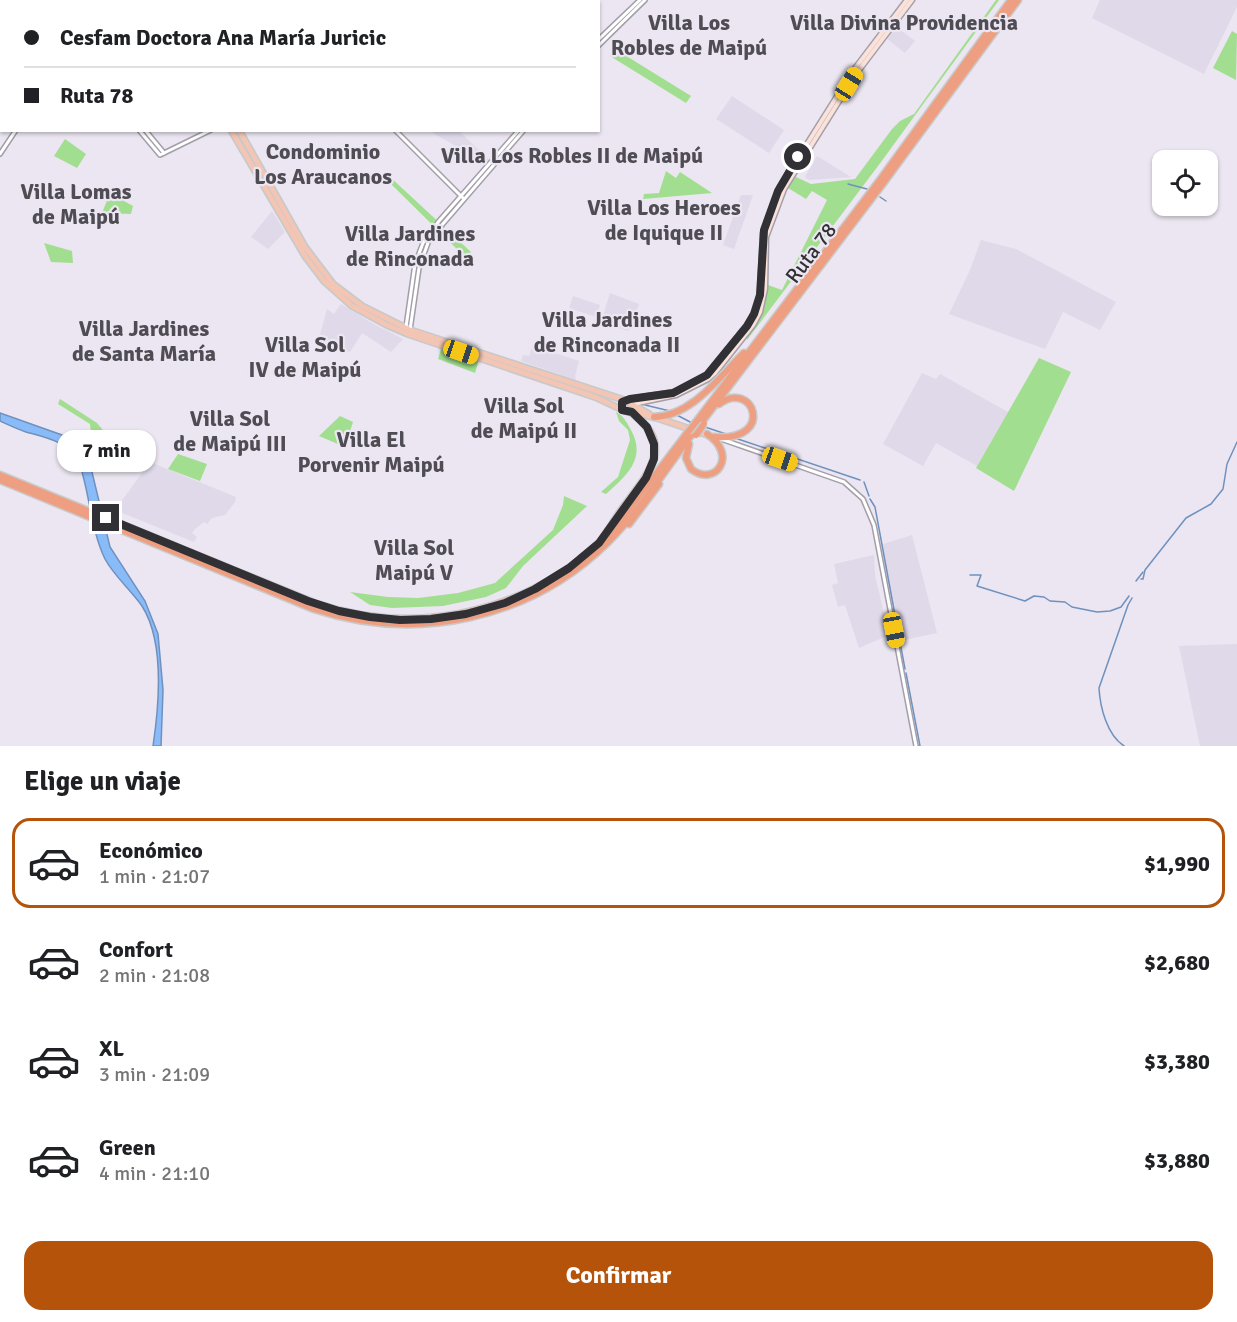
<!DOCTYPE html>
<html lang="es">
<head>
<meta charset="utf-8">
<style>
	:root { --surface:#fff; --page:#f2f2f2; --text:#202124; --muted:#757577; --line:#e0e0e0; --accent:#b45309 }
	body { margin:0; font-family:Signika,sans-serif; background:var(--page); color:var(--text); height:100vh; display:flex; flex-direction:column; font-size:22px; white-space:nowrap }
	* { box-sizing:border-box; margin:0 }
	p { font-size:20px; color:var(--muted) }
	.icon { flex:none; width:33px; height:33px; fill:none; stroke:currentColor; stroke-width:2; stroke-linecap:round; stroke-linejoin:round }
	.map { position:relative; height:746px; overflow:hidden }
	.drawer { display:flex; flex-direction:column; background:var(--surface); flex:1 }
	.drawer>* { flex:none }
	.top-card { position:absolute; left:0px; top:0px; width:600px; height:132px; box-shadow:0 2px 4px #0004; display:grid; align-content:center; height:132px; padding:0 24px; background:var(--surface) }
	.tools { position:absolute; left:1152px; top:150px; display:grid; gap:12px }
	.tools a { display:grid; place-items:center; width:66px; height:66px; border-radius:12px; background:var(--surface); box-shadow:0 2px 4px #0004; font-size:30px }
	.end { position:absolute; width:27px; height:27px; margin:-14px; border:8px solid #313034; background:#fff; box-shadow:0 0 0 3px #fff }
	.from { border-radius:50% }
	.bubble { position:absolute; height:42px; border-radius:18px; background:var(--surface); box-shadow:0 2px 4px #0004; font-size:20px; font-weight:800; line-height:42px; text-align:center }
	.car { position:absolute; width:18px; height:36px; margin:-18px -9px; border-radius:8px; box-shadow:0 0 4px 2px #0007; background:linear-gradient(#f5c518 24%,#345 0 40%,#f5c518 0 76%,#345 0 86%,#f5c518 0) }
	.top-card b { display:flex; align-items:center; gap:21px; height:57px; font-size:22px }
	.top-card b+b { border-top:2px solid var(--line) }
	.top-card i { width:15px; height:15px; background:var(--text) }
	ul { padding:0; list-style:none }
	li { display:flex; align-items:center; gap:18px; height:90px; margin:0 12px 9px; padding:0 12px; border:3px solid transparent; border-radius:18px }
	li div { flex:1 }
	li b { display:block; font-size:22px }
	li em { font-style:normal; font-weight:800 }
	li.selected { border-color:var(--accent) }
	li>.icon { width:54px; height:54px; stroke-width:1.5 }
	h2 { padding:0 24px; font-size:27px; line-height:72px }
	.cta { display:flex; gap:12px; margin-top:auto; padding:12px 24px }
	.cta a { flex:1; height:69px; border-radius:18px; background:var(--accent); color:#fff; font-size:24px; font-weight:800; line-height:69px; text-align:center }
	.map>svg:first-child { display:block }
	.built { fill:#dfd9e9 }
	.green { fill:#a2de8f }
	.water { fill:#8abbf9; stroke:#6f91be; stroke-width:1.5 }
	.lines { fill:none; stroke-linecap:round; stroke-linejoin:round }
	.stream { stroke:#6f91be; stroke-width:1.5 }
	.tertiary-casing { stroke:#a39fa9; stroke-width:6 }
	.secondary-casing { stroke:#a39fa9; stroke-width:7 }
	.primary-casing { stroke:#c9c9ca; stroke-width:8 }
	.motorway-casing { stroke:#c9c9ca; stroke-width:9 }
	.tertiary { stroke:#fff; stroke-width:3 }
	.secondary { stroke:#fae2da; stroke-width:4 }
	.primary { stroke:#f5c5b4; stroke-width:4.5 }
	.motorway { stroke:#ee9f82; stroke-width:6 }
	.motorway-bridge-casing { stroke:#c9c9ca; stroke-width:9; stroke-linecap:butt }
	.motorway-bridge { stroke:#ee9f82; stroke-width:6 }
	.route { stroke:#313034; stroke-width:8 }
	.labels { text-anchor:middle; stroke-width:4.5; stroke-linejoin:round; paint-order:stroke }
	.street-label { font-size:21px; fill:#313034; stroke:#ebe6f1 }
	.neighbourhood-label { font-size:22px; font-weight:bold; fill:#4f4c54; stroke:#ebe6f1 }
</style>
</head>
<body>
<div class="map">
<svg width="1237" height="746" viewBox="0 0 1237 746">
	<rect width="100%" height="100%" fill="#ebe6f1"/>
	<g class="built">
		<polygon points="1100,0 1237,0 1237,7 1204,74 1092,18"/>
		<polygon points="895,26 915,41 905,53 886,38"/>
		<polygon points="732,96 784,130 769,153 716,119"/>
		<polygon points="433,131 459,131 489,160 486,163 433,133"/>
		<polygon points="817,156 851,177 809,180 805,177"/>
		<polygon points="741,195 753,195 734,249 723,245"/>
		<polygon points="272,211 285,232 268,249 251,237"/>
		<polygon points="981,240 1016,249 1116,302 1100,330 1063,312 1045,349 949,314 970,270"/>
		<polygon points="610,293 639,304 628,331 601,322"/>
		<polygon points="573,296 600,305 596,317 569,308"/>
		<polygon points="341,304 372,323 403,339 391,352 362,333 350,352 318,342 327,309 334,314"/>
		<polygon points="533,346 579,361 575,376 576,380 521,361 523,355 529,356"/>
		<polygon points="922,373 936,379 940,374 1008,412 977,466 936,443 923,466 883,444"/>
		<polygon points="150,462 236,497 235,502 225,515 212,518 207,524 204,522 195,529 192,533 197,537 194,542 115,510"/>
		<polygon points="912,535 937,633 899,641 880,545"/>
		<polygon points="874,555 875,575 889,635 859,648 845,605 838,607 832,585 838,583 834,564"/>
		<polygon points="1237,644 1237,746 1200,746 1179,646"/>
	</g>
	<g class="green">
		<polygon points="996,0 999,0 881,162 747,340 747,337 763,311 768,285 782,290 827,200 812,191 806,199 788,188 794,176 811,184 855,179 892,129 900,121 914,114"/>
		<polygon points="1232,31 1237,34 1236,80 1213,68"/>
		<polygon points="615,49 691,96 686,103 610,56"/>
		<polygon points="65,139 86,154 77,168 54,156"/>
		<polygon points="666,171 676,178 680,172 712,193 643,199 644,194 659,193"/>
		<polygon points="390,177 471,252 466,258 387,180"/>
		<polygon points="110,193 133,206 131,214 102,213"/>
		<polygon points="44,243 72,251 73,263 51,262"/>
		<polygon points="444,348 479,360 475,373 438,359 441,349"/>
		<polygon points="1039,358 1071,372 1014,491 976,468"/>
		<polygon points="60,399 97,423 113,442 91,433 90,424 58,404"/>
		<path d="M616,412C624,416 627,423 631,430C647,459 626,476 606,494L601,492L618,477L630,440L628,430L619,421Z"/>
		<polygon points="340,416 353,422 345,447 319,436"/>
		<polygon points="178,454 207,464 200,481 168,469"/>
		<polygon points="564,496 587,506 523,566 506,588 486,597 443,606 392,608 370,605 350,592 388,597 418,598 458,593 495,583 553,530 563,505"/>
	</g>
	<path class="water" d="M0,413L62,435L78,449L92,472L110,547L145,601L158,634L163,690L161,746H153C159,706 165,642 142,606C131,590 114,576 105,559C91,530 90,496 80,465C66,441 52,439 26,432C17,429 9,425 0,421Z"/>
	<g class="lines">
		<g class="stream">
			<polyline points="848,184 867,189"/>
			<polyline points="880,197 886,201"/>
			<polyline points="645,405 670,411"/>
			<polyline points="675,414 692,423"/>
			<polyline points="705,427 729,435"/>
			<polyline points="735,438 860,480"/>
			<polyline points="864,482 869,496"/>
			<polyline points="870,499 875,507 905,669"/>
			<polyline points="970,575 981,575 977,586 1025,601 1034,596 1044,597 1050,601 1065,602 1072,607 1097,612 1110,611 1121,607 1129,596"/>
			<polyline points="1141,579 1143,579 1145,570 1186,518 1211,504 1223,489 1227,464 1237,442"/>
			<polyline points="1136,581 1143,572"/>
			<polyline points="906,673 920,746"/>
			<path d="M1124,746C1107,735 1100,707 1099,688L1128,605L1132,598"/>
		</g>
		<defs>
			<g id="tertiary">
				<polyline points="31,0 32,2"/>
				<polyline points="297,0 298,2"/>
				<polyline points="46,2 47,0"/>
				<polyline points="102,2 103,0"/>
				<polyline points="340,2 342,0"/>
				<polyline points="347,2 348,0"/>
				<polyline points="598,40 640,0"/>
				<polyline points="598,46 645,0"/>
				<polyline points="0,68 2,66"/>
				<polyline points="139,130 160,155 211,130"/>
				<polyline points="145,130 164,153"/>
				<polyline points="395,130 463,198"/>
				<polyline points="0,154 16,130"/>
				<polyline points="406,327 415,264 423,243 439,221 519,130"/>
				<polyline points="410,330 419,268 429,240 524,130"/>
				<polyline points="721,439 844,482 863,499 874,525 916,746"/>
			</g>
			<g id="secondary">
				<polyline points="624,400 675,392 707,375 747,326 756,310 760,295 763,233 780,187 853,71 907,0"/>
				<polyline points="633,404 676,395 708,379 715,373 753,325 760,312 765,289 766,237 784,189 856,74 912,0"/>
			</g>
			<g id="primary">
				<polyline points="156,0 157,2"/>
				<polyline points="166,0 167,2"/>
				<polyline points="231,130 305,256 324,281 352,306 387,325 408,334 595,397 625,411 654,417 708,435"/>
				<polyline points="239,130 305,247 333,284 362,306 410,330 624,400 649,414"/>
			</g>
			<g id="motorway">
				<path d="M654,417C692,416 720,376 744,353"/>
				<polyline points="696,422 880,180 1011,0"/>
				<polyline points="701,423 884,182 1018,0"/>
				<path d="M714,437C777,442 753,378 719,404"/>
				<path d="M689,444L686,458L691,469C715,488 739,455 707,434"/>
				<path d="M0,475L316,604C422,639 537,611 614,529L688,432"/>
				<path d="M0,480L314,609C417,643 530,619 608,542C640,510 665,470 692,434"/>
				<polyline points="629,524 659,484"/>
				<path d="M608,531C614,522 619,513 626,504C650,473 674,444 632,413"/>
			</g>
		</defs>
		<use href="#tertiary" class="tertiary-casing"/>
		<use href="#secondary" class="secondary-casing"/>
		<use href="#primary" class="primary-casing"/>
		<use href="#motorway" class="motorway-casing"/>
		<use href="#tertiary" class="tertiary"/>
		<use href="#secondary" class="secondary"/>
		<use href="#primary" class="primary"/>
		<use href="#motorway" class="motorway"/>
		<defs>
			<g id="motorway-bridge">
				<polyline points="688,432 696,422"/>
				<polyline points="696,435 704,424"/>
			</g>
		</defs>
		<use href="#motorway-bridge" class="motorway-bridge-casing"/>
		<use href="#motorway-bridge" class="motorway-bridge"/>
	</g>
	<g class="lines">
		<polyline class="route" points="106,518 308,601 339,611 370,617 400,620 431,619 466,614 505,603 535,589 569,568 599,543 646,478 654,459 654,444 647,427 632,412 622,410 622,402 630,399 673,393 707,375 747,326 754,314 760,295 764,230 778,191 798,157"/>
	</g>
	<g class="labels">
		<g class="street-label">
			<text transform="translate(811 253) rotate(-53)" y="7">Ruta 78</text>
		</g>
		<g class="neighbourhood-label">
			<text x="689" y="30">Villa Los<tspan x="689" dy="25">Robles de Maipú</tspan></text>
			<text x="904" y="30">Villa Divina Providencia</text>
			<text x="323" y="159">Condominio<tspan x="323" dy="25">Los Araucanos</tspan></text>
			<text x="572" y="163">Villa Los Robles II de Maipú</text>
			<text x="76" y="199">Villa Lomas<tspan x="76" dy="25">de Maipú</tspan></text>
			<text x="664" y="215">Villa Los Heroes<tspan x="664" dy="25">de Iquique II</tspan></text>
			<text x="410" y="241">Villa Jardines<tspan x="410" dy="25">de Rinconada</tspan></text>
			<text x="607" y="327">Villa Jardines<tspan x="607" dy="25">de Rinconada II</tspan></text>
			<text x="144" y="336">Villa Jardines<tspan x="144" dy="25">de Santa María</tspan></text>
			<text x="305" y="352">Villa Sol<tspan x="305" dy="25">IV de Maipú</tspan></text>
			<text x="524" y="413">Villa Sol<tspan x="524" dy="25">de Maipú II</tspan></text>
			<text x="230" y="426">Villa Sol<tspan x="230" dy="25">de Maipú III</tspan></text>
			<text x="371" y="447">Villa El<tspan x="371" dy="25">Porvenir Maipú</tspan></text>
			<text x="414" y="555">Villa Sol<tspan x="414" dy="25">Maipú V</tspan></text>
		</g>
	</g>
</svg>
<div class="tools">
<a><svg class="icon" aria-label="locate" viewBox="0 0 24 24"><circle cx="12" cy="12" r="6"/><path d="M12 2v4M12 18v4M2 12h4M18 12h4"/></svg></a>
</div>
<i class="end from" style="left:798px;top:157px"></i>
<i class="end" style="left:106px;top:518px"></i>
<div class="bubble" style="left:57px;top:430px;width:99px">7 min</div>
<i class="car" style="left:849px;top:84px;rotate:32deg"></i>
<i class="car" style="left:461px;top:352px;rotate:109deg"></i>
<i class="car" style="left:780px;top:459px;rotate:109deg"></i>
<i class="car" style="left:894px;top:630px;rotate:169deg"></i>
<div class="top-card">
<b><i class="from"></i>Cesfam Doctora Ana María Juricic</b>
<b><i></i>Ruta 78</b>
</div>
</div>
<section class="drawer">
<h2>Elige un viaje</h2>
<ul>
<li class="selected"><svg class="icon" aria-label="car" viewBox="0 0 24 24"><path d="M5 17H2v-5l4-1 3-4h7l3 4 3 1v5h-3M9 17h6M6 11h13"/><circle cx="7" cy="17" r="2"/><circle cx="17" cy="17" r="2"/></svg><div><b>Económico</b><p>1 min · 21:07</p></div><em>$1,990</em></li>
<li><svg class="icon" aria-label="car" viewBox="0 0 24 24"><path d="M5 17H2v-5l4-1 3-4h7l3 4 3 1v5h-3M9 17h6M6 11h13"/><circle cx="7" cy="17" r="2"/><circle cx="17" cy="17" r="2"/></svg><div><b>Confort</b><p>2 min · 21:08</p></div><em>$2,680</em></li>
<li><svg class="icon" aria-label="car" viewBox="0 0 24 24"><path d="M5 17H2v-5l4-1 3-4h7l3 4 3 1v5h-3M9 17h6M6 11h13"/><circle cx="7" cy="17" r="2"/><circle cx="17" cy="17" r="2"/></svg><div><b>XL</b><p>3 min · 21:09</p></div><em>$3,380</em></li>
<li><svg class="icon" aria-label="car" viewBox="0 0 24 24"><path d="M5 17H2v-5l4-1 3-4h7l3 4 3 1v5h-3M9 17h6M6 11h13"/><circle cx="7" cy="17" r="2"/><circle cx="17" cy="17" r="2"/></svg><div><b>Green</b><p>4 min · 21:10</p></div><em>$3,880</em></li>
</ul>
<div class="cta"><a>Confirmar</a></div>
</section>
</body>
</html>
